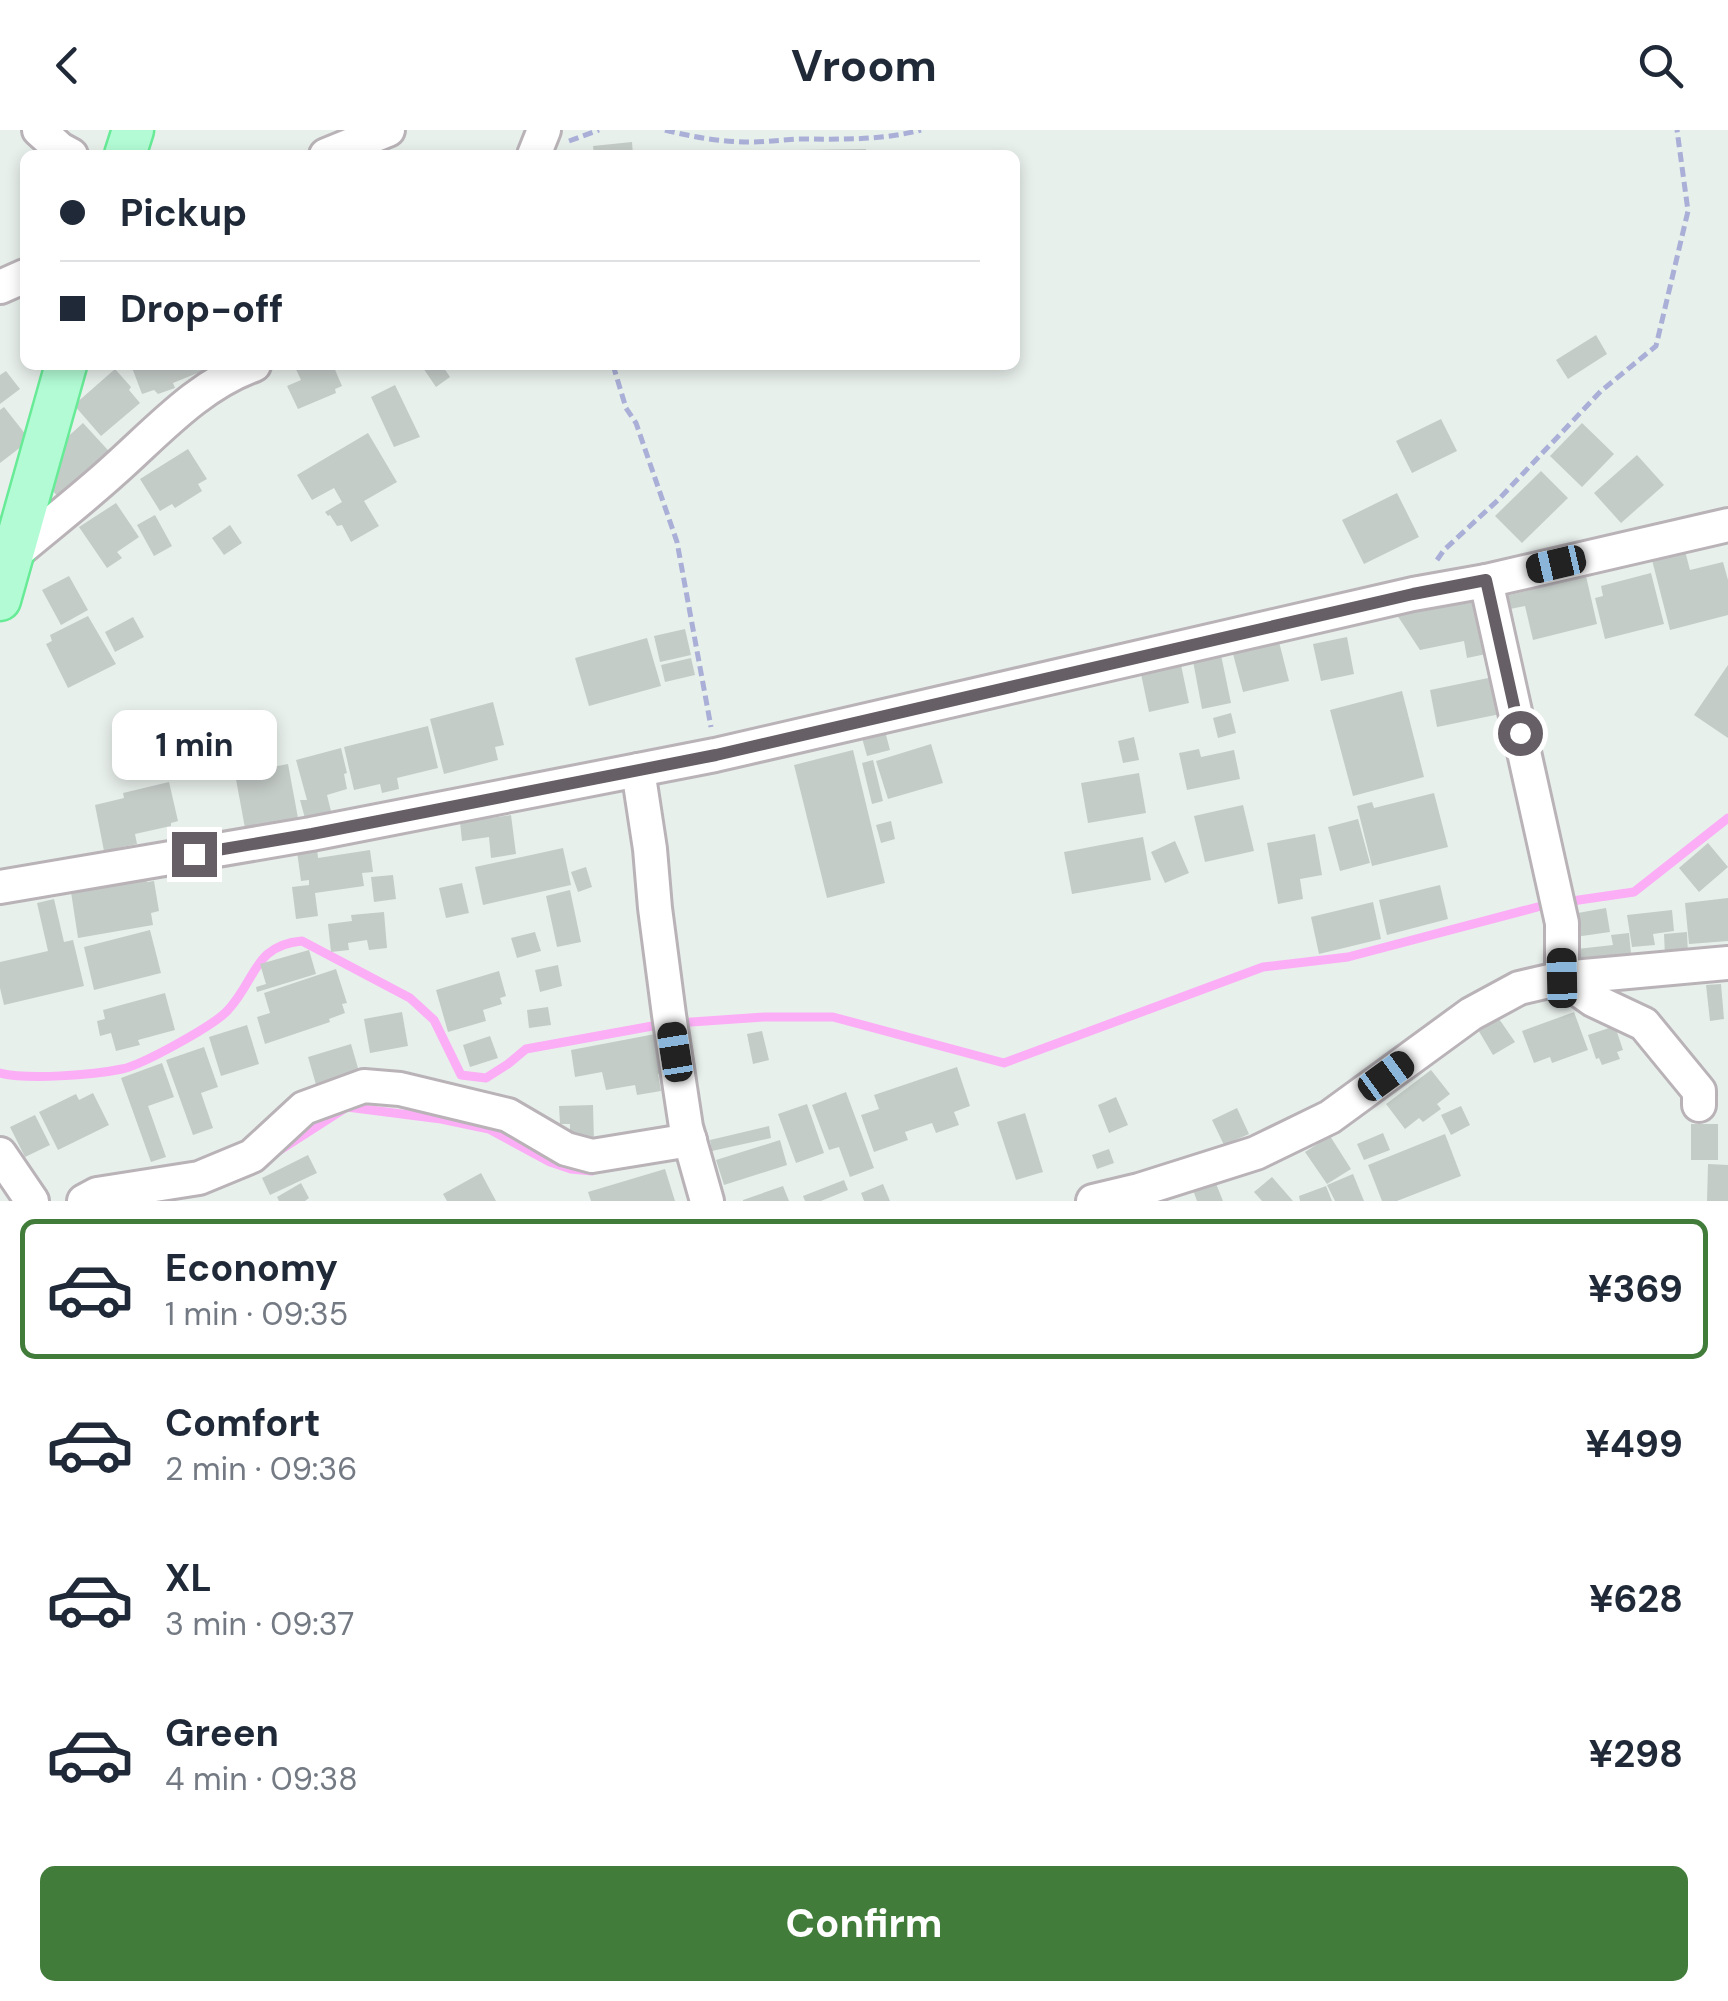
<!DOCTYPE html>
<html lang="en">
<head>
<meta charset="utf-8">
<style>
	:root { --surface:#fff; --page:#f6f6f7; --text:#1f2937; --muted:#747a83; --line:#e0e1e3; --accent:#427c3a }
	body { margin:0; font-family:"DM Sans",sans-serif; background:var(--page); color:var(--text); height:100vh; display:flex; flex-direction:column; font-size:38px; white-space:nowrap }
	* { box-sizing:border-box; margin:0 }
	p { font-size:32px; color:var(--muted) }
	.icon { flex:none; width:55px; height:55px; fill:none; stroke:currentColor; stroke-width:2; stroke-linecap:round; stroke-linejoin:round }
	.map { position:relative; height:1071px; overflow:hidden }
	.details { display:flex; flex-direction:column; background:var(--surface); flex:1 }
	.details>* { flex:none }
	.hud { position:absolute; left:20px; top:20px; width:1000px; height:220px; border-radius:15px; box-shadow:0 5px 15px #0003; display:grid; align-content:center; height:220px; padding:0 40px; background:var(--surface) }
	.end { position:absolute; width:45px; height:45px; margin:-22px; border:12px solid #675f66; background:#fff; box-shadow:0 0 0 5px #fff }
	.from { border-radius:50% }
	.bubble { position:absolute; height:70px; border-radius:15px; background:var(--surface); box-shadow:0 5px 15px #0003; font-size:32px; font-weight:700; line-height:70px; text-align:center }
	.car { position:absolute; width:30px; height:60px; margin:-30px -15px; border-radius:12px; box-shadow:0 0 8px 2px #0007; background:linear-gradient(#222 24%,#8ab4d8 0 40%,#222 0 76%,#8ab4d8 0 86%,#222 0) }
	.hud b { display:flex; align-items:center; gap:35px; height:95px; font-size:38px }
	.hud b+b { border-top:2px solid var(--line) }
	.hud i { width:25px; height:25px; background:var(--text) }
	ul { padding:18px 0 0; list-style:none }
	li { display:flex; align-items:center; gap:30px; height:140px; margin:0 20px 15px; padding:0 20px; border:5px solid transparent; border-radius:15px }
	li div { flex:1 }
	li b { display:block; font-size:38px }
	li em { font-style:normal; font-weight:700 }
	li.selected { border-color:var(--accent) }
	li>.icon { width:90px; height:90px; stroke-width:1.5 }
	.primary-button { display:flex; gap:20px; margin-top:auto; padding:20px 40px }
	.primary-button a { flex:1; height:115px; border-radius:15px; background:var(--accent); color:#fff; font-size:40px; font-weight:700; line-height:115px; text-align:center }
	header { display:flex; justify-content:space-between; align-items:center; height:130px; padding:0 40px; background:var(--surface); font-size:45px; font-weight:700 }
	.map>svg:first-child { display:block }
	.lines { fill:none; stroke-linecap:round; stroke-linejoin:round }
	.stream { stroke:#fbaef5; stroke-width:9 }
	.building { fill:#c4ccc8 }
	.minor-casing { stroke:#b9b3b8; stroke-width:38 }
	.major-casing { stroke:#67eb96; stroke-width:45 }
	.path { stroke:#aaafd7; stroke-width:5; stroke-dasharray:10 5; stroke-linecap:butt }
	.minor { stroke:#fff; stroke-width:32 }
	.major { stroke:#b2fbd5; stroke-width:40 }
	.route { stroke:#675f66; stroke-width:12 }
</style>
</head>
<body>
<header><svg class="icon" aria-label="back" viewBox="0 0 24 24"><path d="M15 5l-7 7 7 7"/></svg>Vroom<svg class="icon" aria-label="search" viewBox="0 0 24 24"><circle cx="10" cy="10" r="6"/><path d="M15 15l6 6"/></svg></header>
<div class="map">
<svg width="1728" height="1071" viewBox="0 0 1728 1071">
	<rect width="100%" height="100%" fill="#e8f0ec"/>
	<g class="lines">
		<g class="stream">
			<polyline points="1572,771 1634,762 1728,688"/>
			<polyline points="677,893 764,887 833,887 1004,933 1263,837 1348,827 1545,775"/>
			<path d="M0,943C28,950 93,945 122,939C142,935 215,895 228,880C256,850 254,815 302,811L410,868L434,890L461,945L486,948L508,934L526,919L658,895"/>
			<polyline points="277,1022 347,977 441,989 489,999 550,1032 571,1039 592,1041"/>
		</g>
	</g>
	<g class="building">
		<polygon points="632,12 633,25 594,25 593,16"/>
		<polygon points="866,19 866,25 800,25 800,20"/>
		<polygon points="1596,205 1607,224 1568,249 1556,230"/>
		<polygon points="131,235 217,235 173,253 175,258 158,264 154,260 142,264"/>
		<polygon points="294,235 333,235 342,256 335,259 336,263 298,279 287,256 301,250"/>
		<polygon points="421,235 442,235 450,247 436,257"/>
		<polygon points="115,239 131,257 129,260 140,273 101,306 74,275"/>
		<polygon points="6,241 20,259 0,274 0,245"/>
		<polygon points="395,255 420,307 394,317 371,267"/>
		<polygon points="4,277 30,310 0,333 0,280"/>
		<polygon points="1441,289 1457,321 1412,343 1396,311"/>
		<polygon points="83,293 117,330 63,373 48,355 62,312"/>
		<polygon points="1582,293 1614,324 1582,357 1550,326"/>
		<polygon points="368,303 397,352 364,371 379,396 351,412 342,395 337,396 330,385 328,386 325,382 342,372 334,358 312,370 297,345"/>
		<polygon points="188,319 207,349 198,354 202,361 175,378 172,374 160,381 140,349"/>
		<polygon points="1637,325 1664,355 1621,393 1594,363"/>
		<polygon points="1541,341 1568,368 1522,413 1495,386"/>
		<polygon points="1397,363 1419,407 1364,434 1342,390"/>
		<polygon points="116,373 139,407 117,422 122,428 107,438 79,397"/>
		<polygon points="155,385 172,416 154,426 137,395"/>
		<polygon points="230,395 242,413 224,425 212,408"/>
		<polygon points="1685,421 1690,440 1723,432 1728,450 1728,485 1670,500 1652,430"/>
		<polygon points="1651,443 1664,494 1605,509 1595,468 1603,466 1601,456"/>
		<polygon points="69,446 88,480 61,495 42,460"/>
		<polygon points="1586,446 1597,494 1533,510 1525,476 1510,479 1506,466"/>
		<polygon points="1480,468 1491,523 1467,528 1464,511 1420,520 1397,485"/>
		<polygon points="88,486 116,534 68,558 46,514 52,511 50,505"/>
		<polygon points="133,487 144,507 115,522 105,502"/>
		<polygon points="685,499 691,525 660,532 654,506"/>
		<polygon points="1347,507 1354,544 1321,551 1313,514"/>
		<polygon points="647,508 661,556 589,576 575,528"/>
		<polygon points="1278,508 1289,551 1243,562 1232,520"/>
		<polygon points="1221,525 1231,573 1202,579 1193,531"/>
		<polygon points="691,528 695,545 665,552 661,535"/>
		<polygon points="1181,535 1189,573 1149,582 1141,544"/>
		<polygon points="1728,535 1728,608 1694,585"/>
		<polygon points="1498,546 1505,583 1437,597 1430,560"/>
		<polygon points="1402,561 1424,647 1353,666 1330,580"/>
		<polygon points="493,572 504,615 495,617 498,630 444,644 430,589"/>
		<polygon points="1231,583 1236,603 1218,608 1213,588"/>
		<polygon points="428,596 438,638 397,648 399,659 382,663 380,654 354,660 344,617"/>
		<polygon points="885,601 890,620 867,626 862,608"/>
		<polygon points="154,602 160,626 124,634 119,609"/>
		<polygon points="1134,607 1139,630 1123,633 1118,611"/>
		<polygon points="931,614 943,653 888,669 876,631"/>
		<polygon points="341,618 347,643 344,644 347,659 327,665 332,685 306,692 300,670 307,670 296,630"/>
		<polygon points="1199,619 1201,627 1234,620 1240,649 1187,660 1179,623"/>
		<polygon points="853,620 885,753 827,768 794,635"/>
		<polygon points="873,630 883,671 872,674 862,633"/>
		<polygon points="288,634 298,688 245,698 235,644"/>
		<polygon points="1139,643 1146,683 1088,693 1081,653"/>
		<polygon points="169,652 178,691 171,693 171,696 135,704 137,714 104,721 95,675 124,668 123,663"/>
		<polygon points="1434,663 1448,717 1372,736 1357,676 1372,672 1374,678"/>
		<polygon points="1243,675 1254,721 1205,732 1194,686"/>
		<polygon points="511,685 516,724 491,728 489,707 462,711 460,692"/>
		<polygon points="1358,689 1370,733 1340,741 1328,697"/>
		<polygon points="891,691 895,709 881,713 876,695"/>
		<polygon points="1315,704 1322,745 1300,749 1303,769 1278,774 1267,713"/>
		<polygon points="1143,707 1151,750 1072,764 1064,722"/>
		<polygon points="1175,711 1189,743 1165,753 1151,722"/>
		<polygon points="1708,713 1728,737 1699,762 1679,738"/>
		<polygon points="317,718 318,728 370,720 373,742 362,743 364,756 315,763 318,786 296,789 292,757 309,755 309,750 301,751 297,721"/>
		<polygon points="563,718 571,755 483,775 475,737"/>
		<polygon points="586,737 592,757 578,762 571,742"/>
		<polygon points="393,745 396,769 374,772 371,747"/>
		<polygon points="147,749 147,752 154,751 159,781 151,783 153,795 78,808 71,762"/>
		<polygon points="462,753 469,783 446,788 439,758"/>
		<polygon points="1440,755 1448,789 1387,805 1379,770"/>
		<polygon points="570,760 581,812 557,817 546,766"/>
		<polygon points="1728,768 1728,811 1689,814 1685,773"/>
		<polygon points="54,769 64,812 73,810 84,856 4,875 0,858 0,832 48,821 37,773"/>
		<polygon points="1373,772 1381,809 1319,824 1311,787"/>
		<polygon points="1606,778 1610,802 1575,807 1572,784"/>
		<polygon points="1672,780 1674,801 1653,804 1655,815 1632,817 1627,785"/>
		<polygon points="384,782 387,818 369,820 367,810 348,813 349,820 331,822 328,794 352,791 351,785"/>
		<polygon points="150,800 161,843 94,860 84,817"/>
		<polygon points="535,802 541,821 517,828 511,808"/>
		<polygon points="1687,802 1688,825 1665,826 1664,804"/>
		<polygon points="1629,803 1632,834 1571,842 1568,820 1613,815 1611,805"/>
		<polygon points="309,820 316,844 257,862 256,857 266,854 260,834"/>
		<polygon points="558,835 562,856 540,862 535,840"/>
		<polygon points="336,839 347,873 342,874 345,883 329,889 330,892 265,914 257,887 270,883 264,863"/>
		<polygon points="499,841 506,866 500,868 502,874 483,880 486,891 448,902 436,860"/>
		<polygon points="1721,854 1724,889 1710,891 1706,855"/>
		<polygon points="165,863 175,900 138,910 140,915 116,921 111,903 100,906 97,891 105,889 103,880"/>
		<polygon points="548,877 551,895 529,898 527,880"/>
		<polygon points="402,882 408,916 370,923 364,889"/>
		<polygon points="1574,882 1588,920 1552,933 1550,927 1534,933 1522,901"/>
		<polygon points="1497,886 1515,912 1493,925 1477,898"/>
		<polygon points="247,895 259,934 221,946 209,907"/>
		<polygon points="1615,896 1623,920 1617,922 1620,929 1602,935 1599,928 1596,929 1588,905"/>
		<polygon points="762,901 769,930 753,934 747,904"/>
		<polygon points="655,904 667,942 658,944 661,961 637,965 635,955 606,960 602,942 575,947 571,920"/>
		<polygon points="490,906 498,928 470,937 463,915"/>
		<polygon points="351,914 360,945 317,958 308,927"/>
		<polygon points="204,917 218,957 201,963 213,998 193,1005 166,930"/>
		<polygon points="162,933 174,967 148,976 166,1027 151,1032 121,948"/>
		<polygon points="957,937 970,976 954,982 959,995 936,1003 932,993 905,1002 908,1010 874,1022 861,985 879,979 874,965"/>
		<polygon points="1431,940 1450,964 1437,974 1441,979 1423,992 1419,988 1405,999 1386,974"/>
		<polygon points="846,962 874,1038 850,1047 839,1017 829,1020 812,975"/>
		<polygon points="93,963 109,995 58,1020 39,982 76,964 79,970"/>
		<polygon points="1116,967 1128,995 1109,1003 1098,975"/>
		<polygon points="807,974 824,1023 796,1033 778,984"/>
		<polygon points="593,975 594,1012 570,1013 570,994 560,994 559,976"/>
		<polygon points="1461,976 1470,995 1451,1005 1441,985"/>
		<polygon points="1237,978 1249,1004 1224,1015 1212,990"/>
		<polygon points="1025,983 1043,1042 1016,1050 997,992"/>
		<polygon points="35,985 50,1015 25,1027 10,997"/>
		<rect x="1691" y="994" width="27" height="36"/>
		<polygon points="769,996 771,1008 712,1021 710,1010"/>
		<polygon points="1383,1003 1390,1020 1364,1030 1357,1014"/>
		<polygon points="1445,1004 1461,1046 1397,1071 1382,1071 1368,1035"/>
		<polygon points="1330,1006 1351,1039 1327,1054 1305,1022"/>
		<polygon points="780,1010 787,1035 724,1055 716,1030"/>
		<polygon points="1109,1019 1114,1033 1097,1039 1092,1025"/>
		<polygon points="308,1025 317,1043 270,1065 262,1048"/>
		<polygon points="1708,1034 1728,1035 1728,1071 1707,1071"/>
		<polygon points="665,1039 675,1071 591,1071 588,1062"/>
		<polygon points="481,1043 496,1071 447,1071 443,1064"/>
		<polygon points="1353,1044 1364,1071 1335,1071 1327,1055"/>
		<polygon points="1272,1047 1293,1071 1262,1071 1254,1062"/>
		<polygon points="844,1050 848,1060 821,1071 805,1071 803,1066"/>
		<polygon points="1215,1051 1223,1071 1197,1071 1193,1060"/>
		<polygon points="301,1053 309,1068 305,1071 279,1071 277,1067"/>
		<polygon points="883,1054 890,1071 864,1071 861,1063"/>
		<polygon points="783,1056 789,1071 743,1071 743,1070"/>
		<polygon points="1326,1056 1332,1071 1300,1071 1299,1066"/>
	</g>
	<g class="lines">
		<defs>
			<g id="minor">
				<polyline points="39,0 60,19 71,25"/>
				<polyline points="326,25 388,0"/>
				<polyline points="534,25 544,0"/>
				<polyline points="0,157 25,146"/>
				<path d="M13,425C46,397 81,370 113,341C157,302 198,255 254,235"/>
				<polyline points="1486,451 1562,793 1562,848"/>
				<polyline points="638,640 650,719 655,778 669,885 686,997 707,1071"/>
				<polyline points="0,757 311,704 715,625 1413,464 1486,451 1728,395"/>
				<polyline points="1562,848 1593,870 1644,894 1699,961 1699,975"/>
				<polyline points="0,1024 32,1071"/>
				<polyline points="84,1071 97,1064 199,1048 252,1026 304,978 364,956 400,959 508,985 566,1019 592,1026 690,1010"/>
				<polyline points="1093,1071 1139,1060 1256,1023 1330,987 1471,884 1519,858 1562,848 1728,833"/>
			</g>
			<g id="major">
				<polyline points="125,25 133,0"/>
				<polyline points="0,470 66,235"/>
			</g>
		</defs>
		<use href="#minor" class="minor-casing"/>
		<use href="#major" class="major-casing"/>
		<g class="path">
			<path d="M665,0C692,7 722,12 750,12C766,12 781,10 797,9C840,9 879,11 921,0"/>
			<polyline points="569,11 599,0"/>
			<polyline points="613,235 626,278 636,293 677,412 711,597"/>
			<polyline points="1437,430 1444,420 1498,370 1601,261 1656,216 1688,81 1677,0"/>
		</g>
		<use href="#minor" class="minor"/>
		<use href="#major" class="major"/>
	</g>
	<g class="lines">
		<polyline class="route" points="194,724 312,704 716,625 1413,464 1486,450 1520,603"/>
	</g>
</svg>
<i class="end from" style="left:1520px;top:603px"></i>
<i class="end" style="left:194px;top:724px"></i>
<div class="bubble" style="left:112px;top:580px;width:165px">1 min</div>
<i class="car" style="left:1556px;top:434px;rotate:257deg"></i>
<i class="car" style="left:1562px;top:848px;rotate:359deg"></i>
<i class="car" style="left:675px;top:922px;rotate:351deg"></i>
<i class="car" style="left:1386px;top:946px;rotate:54deg"></i>
<div class="hud">
<b><i class="from"></i>Pickup</b>
<b><i></i>Drop-off</b>
</div>
</div>
<section class="details">
<ul>
<li class="selected"><svg class="icon" aria-label="car" viewBox="0 0 24 24"><path d="M5 17H2v-5l4-1 3-4h7l3 4 3 1v5h-3M9 17h6M6 11h13"/><circle cx="7" cy="17" r="2"/><circle cx="17" cy="17" r="2"/></svg><div><b>Economy</b><p>1 min · 09:35</p></div><em>¥369</em></li>
<li><svg class="icon" aria-label="car" viewBox="0 0 24 24"><path d="M5 17H2v-5l4-1 3-4h7l3 4 3 1v5h-3M9 17h6M6 11h13"/><circle cx="7" cy="17" r="2"/><circle cx="17" cy="17" r="2"/></svg><div><b>Comfort</b><p>2 min · 09:36</p></div><em>¥499</em></li>
<li><svg class="icon" aria-label="car" viewBox="0 0 24 24"><path d="M5 17H2v-5l4-1 3-4h7l3 4 3 1v5h-3M9 17h6M6 11h13"/><circle cx="7" cy="17" r="2"/><circle cx="17" cy="17" r="2"/></svg><div><b>XL</b><p>3 min · 09:37</p></div><em>¥628</em></li>
<li><svg class="icon" aria-label="car" viewBox="0 0 24 24"><path d="M5 17H2v-5l4-1 3-4h7l3 4 3 1v5h-3M9 17h6M6 11h13"/><circle cx="7" cy="17" r="2"/><circle cx="17" cy="17" r="2"/></svg><div><b>Green</b><p>4 min · 09:38</p></div><em>¥298</em></li>
</ul>
<div class="primary-button"><a>Confirm</a></div>
</section>
</body>
</html>
